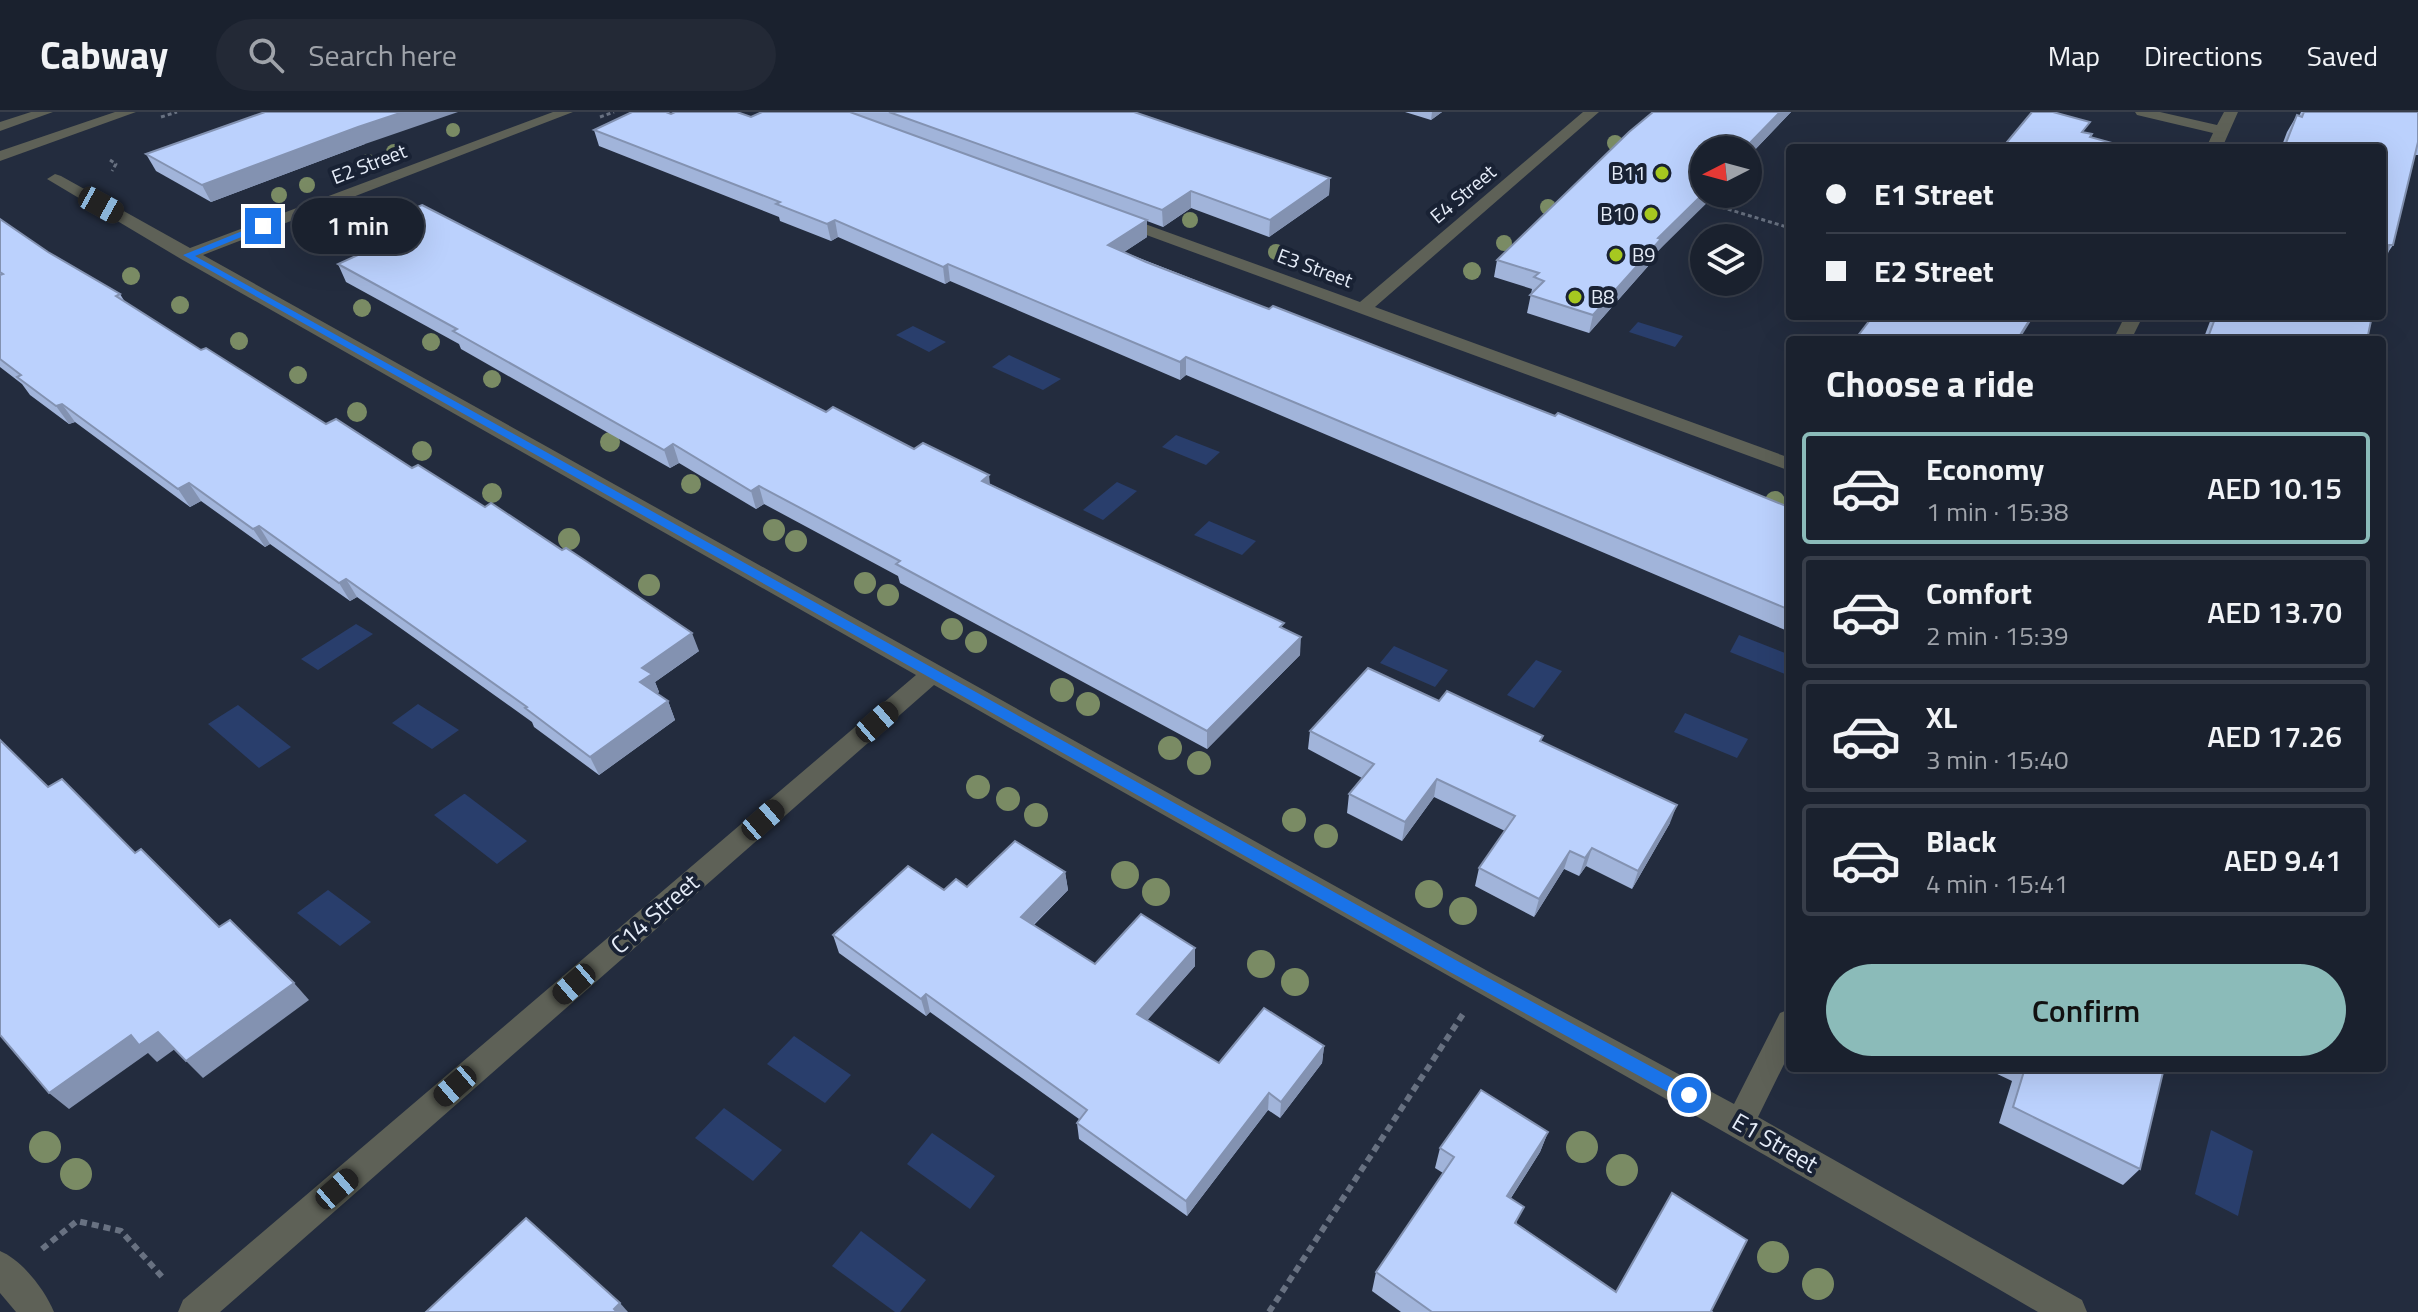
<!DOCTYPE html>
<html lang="en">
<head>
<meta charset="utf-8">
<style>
	:root { --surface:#1a212e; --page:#232936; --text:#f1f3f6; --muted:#9fa3aa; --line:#383e4a; --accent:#8bbbb9 }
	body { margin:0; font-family:"Titillium Web",sans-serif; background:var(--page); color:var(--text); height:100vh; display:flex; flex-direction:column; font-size:30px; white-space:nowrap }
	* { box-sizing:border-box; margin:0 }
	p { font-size:26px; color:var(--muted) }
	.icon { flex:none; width:44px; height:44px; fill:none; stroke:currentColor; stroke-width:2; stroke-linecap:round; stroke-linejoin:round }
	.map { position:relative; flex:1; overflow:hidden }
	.sheet { position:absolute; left:1786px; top:224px; width:600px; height:736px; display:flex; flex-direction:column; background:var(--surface); border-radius:8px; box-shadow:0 8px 32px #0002,0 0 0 2px var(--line) }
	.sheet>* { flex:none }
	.top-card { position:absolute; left:1786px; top:32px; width:600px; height:176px; border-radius:8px; box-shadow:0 8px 32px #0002,0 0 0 2px var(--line); display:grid; align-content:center; height:176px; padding:0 40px; background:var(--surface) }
	.needle { width:52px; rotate:264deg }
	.buttons { position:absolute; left:1690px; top:24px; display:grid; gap:16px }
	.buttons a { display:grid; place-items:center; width:72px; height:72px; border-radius:50%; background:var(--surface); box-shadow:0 8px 32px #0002,0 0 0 2px var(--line); font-size:40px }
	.end { position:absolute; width:36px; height:36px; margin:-18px; border:10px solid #1a73e8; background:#fff; box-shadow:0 0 0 4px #fff }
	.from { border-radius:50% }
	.bubble { position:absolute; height:56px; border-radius:28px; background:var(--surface); box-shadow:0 8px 32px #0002,0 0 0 2px var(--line); font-size:26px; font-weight:600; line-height:56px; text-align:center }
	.car { position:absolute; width:24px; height:48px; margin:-24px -12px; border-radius:10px; box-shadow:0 0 6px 2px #0007; background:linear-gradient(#222 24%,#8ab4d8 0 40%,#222 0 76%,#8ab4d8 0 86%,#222 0) }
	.top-card b { display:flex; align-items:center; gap:28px; height:76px; font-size:30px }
	.top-card b+b { border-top:2px solid var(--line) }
	.top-card i { width:20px; height:20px; background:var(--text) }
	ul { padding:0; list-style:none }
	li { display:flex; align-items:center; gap:24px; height:112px; margin:0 16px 12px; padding:0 24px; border:4px solid var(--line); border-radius:8px }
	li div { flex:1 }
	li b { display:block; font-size:30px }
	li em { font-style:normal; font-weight:600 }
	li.current { border-color:var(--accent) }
	li>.icon { width:72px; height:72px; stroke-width:1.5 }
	h2 { padding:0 40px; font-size:36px; line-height:96px }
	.cta { display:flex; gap:16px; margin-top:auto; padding:16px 40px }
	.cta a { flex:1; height:92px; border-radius:48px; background:var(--accent); color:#111; font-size:32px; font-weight:600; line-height:92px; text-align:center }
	header { display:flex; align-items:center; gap:48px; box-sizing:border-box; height:112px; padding:0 40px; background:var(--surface); border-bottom:2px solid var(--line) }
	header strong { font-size:38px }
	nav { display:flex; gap:44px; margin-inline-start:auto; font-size:28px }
	.search { width:560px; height:72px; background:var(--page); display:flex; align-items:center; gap:20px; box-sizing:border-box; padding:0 28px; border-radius:44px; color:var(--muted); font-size:30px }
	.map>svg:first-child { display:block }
	.water { fill:#293e6c }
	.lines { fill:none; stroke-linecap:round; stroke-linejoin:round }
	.path-far1 { stroke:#687181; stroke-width:3; stroke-dasharray:4 3; stroke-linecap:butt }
	.path { stroke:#687181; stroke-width:6; stroke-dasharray:7 5; stroke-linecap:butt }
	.minor { fill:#5e6157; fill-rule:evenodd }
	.tree { fill:#7a8b64 }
	.wall { fill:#a1b4da }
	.shaded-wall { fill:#8392b1 }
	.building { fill:#bbd1fd; stroke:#8392b1; stroke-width:2 }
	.route { fill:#1a73e8 }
	.poi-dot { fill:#a6c820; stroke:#192234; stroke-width:3 }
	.labels { text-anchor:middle; stroke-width:8; stroke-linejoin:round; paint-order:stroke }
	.far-street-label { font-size:20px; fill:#e5ecf8; stroke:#192234 }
	.far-poi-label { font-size:20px; fill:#e5ecf8; stroke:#192234; text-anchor:end }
	.street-label { font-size:24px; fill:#e5ecf8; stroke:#192234 }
</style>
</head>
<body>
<header>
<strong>Cabway</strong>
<div class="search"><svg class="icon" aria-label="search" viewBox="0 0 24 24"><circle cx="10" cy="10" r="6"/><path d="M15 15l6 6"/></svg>Search here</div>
<nav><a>Map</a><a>Directions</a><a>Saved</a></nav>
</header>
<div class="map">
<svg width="2418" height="1200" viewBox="0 0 2418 1200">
	<rect width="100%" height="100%" fill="#232c3e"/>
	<g class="water">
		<polygon points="1638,210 1683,224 1675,235 1629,220"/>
		<polygon points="913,214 946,230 929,240 896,223"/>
		<polygon points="1009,243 1061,267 1043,278 992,255"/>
		<polygon points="1176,323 1220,340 1206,353 1162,335"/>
		<polygon points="1117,370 1137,379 1103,408 1083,398"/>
		<polygon points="1209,409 1256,429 1242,443 1194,423"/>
		<polygon points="356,512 373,522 318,558 301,547"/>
		<polygon points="1739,523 1790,543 1790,564 1730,540"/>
		<polygon points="1394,534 1448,558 1435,575 1380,551"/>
		<polygon points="1536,548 1562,559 1534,596 1507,583"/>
		<polygon points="418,592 459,618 432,637 392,611"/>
		<polygon points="238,593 291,635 259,656 208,612"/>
		<polygon points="1685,601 1748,627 1737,646 1674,620"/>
		<polygon points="464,682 465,682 527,729 497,752 434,703"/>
		<polygon points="328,778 371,810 340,834 297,801"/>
		<polygon points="794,924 851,963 825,991 767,952"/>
		<polygon points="724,996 782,1038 753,1069 695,1026"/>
		<polygon points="2211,1018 2253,1039 2238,1104 2195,1082"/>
		<polygon points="932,1021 995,1064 970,1097 907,1052"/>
		<polygon points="861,1119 926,1168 900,1200 895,1200 832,1154"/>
	</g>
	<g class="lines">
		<g class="path-far1">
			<polyline points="161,5 177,0"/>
			<polyline points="600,5 614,0"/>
			<polyline points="110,48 116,52 112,59"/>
			<polyline points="1701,89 1790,116"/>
		</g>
		<g class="path">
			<polyline points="42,1137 77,1109 121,1119 164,1167"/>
			<polyline points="1269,1200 1463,902"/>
		</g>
		<g class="minor">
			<polygon points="31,0 53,0 0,19 0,10"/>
			<polygon points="115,0 136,0 0,49 0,39"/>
			<path d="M553,0H573L203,143L1493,862L1734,992L1780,901L1790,897V940L1758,1005L2082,1188L2087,1200H2038C1672,988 1302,782 934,573L220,1200H178L183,1188L916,563L181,147L47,67L55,62L61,64L190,136Z"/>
			<polygon points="1583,0 1599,0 1375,195 1790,346 1790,359 1111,110 1109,107 1117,102 1123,104 1360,190"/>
			<polygon points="2135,0 2160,0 2217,13 2224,0 2238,0 2222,36 2206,36 2213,21 2137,3"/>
			<polygon points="2125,204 2143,204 2131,228 2113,228"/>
			<path d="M0,1139C22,1148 45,1178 54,1200H16L0,1181Z"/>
		</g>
	</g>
	<g class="tree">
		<circle cx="453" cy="18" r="7"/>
		<circle cx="1615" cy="31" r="8"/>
		<circle cx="394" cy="40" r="8"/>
		<circle cx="368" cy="50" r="8"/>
		<circle cx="307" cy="73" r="8"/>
		<circle cx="279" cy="83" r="8"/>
		<circle cx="1548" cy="95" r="8"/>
		<circle cx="1190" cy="108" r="8"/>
		<circle cx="1504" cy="131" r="8"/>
		<circle cx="1276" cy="140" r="8"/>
		<circle cx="1472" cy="159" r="9"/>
		<circle cx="131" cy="164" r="9"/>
		<circle cx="180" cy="193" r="9"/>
		<circle cx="362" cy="196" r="9"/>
		<circle cx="239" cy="229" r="9"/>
		<circle cx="431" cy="230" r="9"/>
		<circle cx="298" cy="263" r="9"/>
		<circle cx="492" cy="267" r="9"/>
		<circle cx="357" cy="300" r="10"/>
		<circle cx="610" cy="330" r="10"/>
		<circle cx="422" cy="339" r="10"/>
		<circle cx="691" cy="372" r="10"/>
		<circle cx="492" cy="381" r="10"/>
		<circle cx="1775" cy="389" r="10"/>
		<circle cx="774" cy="418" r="11"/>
		<circle cx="569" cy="427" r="11"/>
		<circle cx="796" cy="429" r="11"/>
		<circle cx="865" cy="471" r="11"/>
		<circle cx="649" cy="473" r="11"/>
		<circle cx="888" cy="483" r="11"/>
		<circle cx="952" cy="517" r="11"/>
		<circle cx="976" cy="530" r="11"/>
		<circle cx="1062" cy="578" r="12"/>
		<circle cx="1088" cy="592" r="12"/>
		<circle cx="1170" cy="636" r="12"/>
		<circle cx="1199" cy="651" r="12"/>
		<circle cx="978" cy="675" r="12"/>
		<circle cx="1008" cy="687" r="12"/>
		<circle cx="1036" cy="703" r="12"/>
		<circle cx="1294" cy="708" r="12"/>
		<circle cx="1326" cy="724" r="12"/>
		<circle cx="1125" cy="763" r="14"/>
		<circle cx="1156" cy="780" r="14"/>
		<circle cx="1429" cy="782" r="14"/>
		<circle cx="1463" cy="799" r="14"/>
		<circle cx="1261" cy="852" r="14"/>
		<circle cx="1295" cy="870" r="14"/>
		<circle cx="45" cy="1035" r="16"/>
		<circle cx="1582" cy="1035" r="16"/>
		<circle cx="1622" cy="1058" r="16"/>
		<circle cx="76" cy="1062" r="16"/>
		<circle cx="1773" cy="1145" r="16"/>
		<circle cx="1818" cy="1172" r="16"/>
	</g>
	<g class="wall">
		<polygon points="762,0 1134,0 1330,66 1329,83 1269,125 1191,96 1163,115 1147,109 1147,125 1124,140 1269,197 1786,394 1790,393 1790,520 1186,263 1180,268 950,169 945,172 838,125 831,129 780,109 779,105 599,34 594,18 671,2 751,5"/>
		<polygon points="1405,0 1442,0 1431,8"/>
		<polygon points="1653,0 1791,0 1748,45 1748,38 1658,139 1657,144 1589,221 1527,201 1532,177 1494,165 1497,148"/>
		<polygon points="2301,0 2418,0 2418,43 2415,43 2393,133 2387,142 2382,36 2281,36 2287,20 2297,3 2299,4"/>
		<polygon points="365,32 211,90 156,59 146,42"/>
		<polygon points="0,107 48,140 120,182 125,190 201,238 326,312 699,539 655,570 659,580 657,582 668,589 675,608 599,663 534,615 532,610 357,485 350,489 270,432 265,435 201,389 190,395 75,310 69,312 30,283 22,272 0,255"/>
		<polygon points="365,117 826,300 914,337 990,372 1283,517 1300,543 1207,637 900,471 898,464 764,392 756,397 679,351 670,356 461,237 459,232 346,170 338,152 374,136 373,135"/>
		<polygon points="2212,204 2372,204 2367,228 2203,228"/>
		<polygon points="1310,619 1542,630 1670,711 1632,777 1586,754 1579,764 1564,757 1534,805 1475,774 1479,756 1505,719 1434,685 1402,729 1347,701 1349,682 1362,666 1308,637"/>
		<polygon points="1065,760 1068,778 1034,813 1095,852 1195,836 1195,854 1147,908 1219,951 1324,934 1322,951 1280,1006 1268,998 1187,1104 1079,1027 1077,1011 1079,1007 930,900 926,904 839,841 833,823 967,775"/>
		<polygon points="1995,956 2164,956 2140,1057 2123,1073 1999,1011 2012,969 1993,960"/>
		<polygon points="1548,1020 1540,1040 1511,1086 1517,1112 1616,1180 1712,1200 1401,1200 1372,1179 1376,1160 1443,1061 1435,1056 1440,1036"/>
	</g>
	<g class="shaded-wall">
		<polygon points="403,0 458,0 365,32 211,90 202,73 358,15"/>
		<polygon points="1432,0 1442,0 1431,8"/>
		<polygon points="1780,0 1791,0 1748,45 1748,38 1743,38"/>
		<polygon points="1330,66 1329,83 1269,125 1270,108"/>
		<polygon points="1191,79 1191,96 1163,115 1162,98"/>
		<polygon points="1704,82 1716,82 1658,139 1657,144 1589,221 1593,203 1658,126"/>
		<polygon points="835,108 838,125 831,129 827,112"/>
		<polygon points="1147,108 1147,125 1109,150 1108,133"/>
		<polygon points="948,152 950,169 945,172 943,155"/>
		<polygon points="2032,204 2034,204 2019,228 2017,228"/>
		<polygon points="1186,245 1186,263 1180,268 1180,250"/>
		<polygon points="62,292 75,310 69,312 56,294"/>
		<polygon points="673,332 679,351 670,356 664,338"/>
		<polygon points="989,363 991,382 982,369"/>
		<polygon points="189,371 201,389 190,395 178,377"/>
		<polygon points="759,374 764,392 756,397 751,379"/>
		<polygon points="259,414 270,432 265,435 253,417"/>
		<polygon points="346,467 357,485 350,489 339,471"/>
		<polygon points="692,521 699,539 655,570 659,580 648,589 640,570 642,556"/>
		<polygon points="1301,525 1300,543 1207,637 1207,619"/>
		<polygon points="668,589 675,608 599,663 590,645"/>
		<polygon points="1437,667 1434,685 1402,729 1405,710"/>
		<polygon points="1677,693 1670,711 1632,777 1638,759"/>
		<polygon points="1592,736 1586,754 1579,764 1585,746"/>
		<polygon points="1570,739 1564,757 1534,805 1539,787"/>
		<polygon points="1065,760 1068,778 1024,822 1021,805"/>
		<polygon points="1195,836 1195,854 1138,919 1137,902"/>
		<polygon points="294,871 309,888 203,966 186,949"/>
		<polygon points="926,882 930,900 926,904 921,887"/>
		<polygon points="158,920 175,937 157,950 148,941 69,997 49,981 131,923"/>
		<polygon points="1324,934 1322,951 1280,1006 1281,990"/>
		<polygon points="1269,981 1268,998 1187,1104 1186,1089"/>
		<polygon points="1548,1020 1540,1040 1500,1103 1507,1084"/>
		<polygon points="620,1191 628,1200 616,1200 614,1197"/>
	</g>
	<g class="building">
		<polygon points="265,0 403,0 358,15 202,73 146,42"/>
		<polygon points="632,0 666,0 671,2 675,0 737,0 751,5 762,0 850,0 1147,108 1108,133 1146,150 1269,197 1273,194 1555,304 1558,301 1786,394 1787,392 1790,393 1790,498 1186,245 1180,250 948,152 943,155 835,108 827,112 776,92 780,90 594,18"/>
		<polygon points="889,0 1134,0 1330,66 1270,108 1191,79 1162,98"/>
		<polygon points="1653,0 1780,0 1743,38 1704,38 1704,81 1658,126 1661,127 1593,203 1530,183 1544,169 1534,165 1539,161 1497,148 1629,20"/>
		<polygon points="2032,0 2053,0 2090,10 2082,20 2092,22 2090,25 2130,36 2002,36"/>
		<polygon points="2304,0 2418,0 2418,30 2393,133 2389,133 2382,164 2382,36 2284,36 2297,3 2302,5"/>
		<polygon points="422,93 826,300 833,295 914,337 923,331 989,363 982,369 1284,511 1280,515 1301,525 1207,619 896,452 900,449 759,374 751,379 673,332 664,338 453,219 457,217 338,152 378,134 373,131 382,127 365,117"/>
		<polygon points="0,107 48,140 120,182 116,184 201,238 206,236 326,312 336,307 412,356 418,353 485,395 491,391 562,438 566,436 586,449 692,521 642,556 652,562 640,570 668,589 590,645 525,596 527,595 346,467 339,471 259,414 253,417 189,371 178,377 62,292 56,294 17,265 21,263 0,247 0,163 3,162 0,160"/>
		<polygon points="1873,204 2032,204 2017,228 1858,228 1859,226 1857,225"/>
		<polygon points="2216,204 2372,204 2367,228 2207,228"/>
		<polygon points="1368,556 1439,589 1447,579 1543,624 1540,629 1677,693 1638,759 1592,736 1585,746 1570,739 1539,787 1479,756 1515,704 1437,667 1405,710 1349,682 1374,652 1310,619"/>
		<polygon points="0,628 48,675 62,667 135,741 141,737 219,815 230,808 294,871 186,949 158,920 139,933 131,923 49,981 0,923"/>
		<polygon points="1015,729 1065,760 1021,805 1095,852 1141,802 1195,836 1137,902 1219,951 1264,896 1324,934 1281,990 1269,981 1186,1089 1077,1011 1087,998 926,882 921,887 833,823 908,754 944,778 956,767 967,775"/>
		<polygon points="2025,956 2164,956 2140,1057 2013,995"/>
		<polygon points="1481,978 1548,1020 1507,1084 1524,1095 1515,1111 1616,1180 1672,1081 1747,1128 1711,1199 1712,1200 1432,1200 1376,1160 1454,1045 1440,1036"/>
		<polygon points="526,1106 620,1191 614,1197 617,1200 426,1200"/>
	</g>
	<polygon class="route" points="260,112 268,114 195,144 1461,851 1694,978 1694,988 1683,988 1450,860 183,143"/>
	<g class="poi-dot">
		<circle cx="1662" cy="61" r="8"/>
		<circle cx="1651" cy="102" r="8"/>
		<circle cx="1616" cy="143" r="8"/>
		<circle cx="1575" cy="185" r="8"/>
	</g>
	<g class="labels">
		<g class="far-street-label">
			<text transform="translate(369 52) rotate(-21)" y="7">E2 Street</text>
			<text transform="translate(1463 82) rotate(-40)" y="7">E4 Street</text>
			<text transform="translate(1315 156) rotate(20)" y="7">E3 Street</text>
		</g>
		<g class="far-poi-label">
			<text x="1646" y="68">B11</text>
			<text x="1635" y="109">B10</text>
			<text x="1632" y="150" text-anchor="start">B9</text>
			<text x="1591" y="192" text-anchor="start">B8</text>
		</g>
		<g class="street-label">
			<text transform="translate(655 802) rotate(-41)" y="8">C14 Street</text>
			<text transform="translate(1775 1031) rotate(30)" y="8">E1 Street</text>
		</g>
	</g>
</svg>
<div class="buttons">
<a><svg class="needle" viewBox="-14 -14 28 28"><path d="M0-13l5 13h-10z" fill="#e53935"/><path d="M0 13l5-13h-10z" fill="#9fa3aa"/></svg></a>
<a><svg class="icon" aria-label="layers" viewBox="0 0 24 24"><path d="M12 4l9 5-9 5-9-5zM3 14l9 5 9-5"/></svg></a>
</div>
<i class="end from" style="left:1689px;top:983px"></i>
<i class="end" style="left:263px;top:114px"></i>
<div class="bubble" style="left:292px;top:86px;width:132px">1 min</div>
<i class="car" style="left:101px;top:93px;rotate:119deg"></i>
<i class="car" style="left:877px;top:610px;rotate:49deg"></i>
<i class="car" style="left:763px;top:708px;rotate:49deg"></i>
<i class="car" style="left:574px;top:872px;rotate:229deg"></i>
<i class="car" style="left:455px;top:974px;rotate:229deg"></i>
<i class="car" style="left:337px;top:1077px;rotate:49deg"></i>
<div class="top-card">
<b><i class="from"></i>E1 Street</b>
<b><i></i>E2 Street</b>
</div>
<section class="sheet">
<h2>Choose a ride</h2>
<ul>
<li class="current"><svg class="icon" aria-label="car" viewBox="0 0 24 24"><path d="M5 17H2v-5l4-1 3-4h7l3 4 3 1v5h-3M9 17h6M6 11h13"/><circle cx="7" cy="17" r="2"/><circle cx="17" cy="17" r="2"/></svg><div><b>Economy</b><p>1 min · 15:38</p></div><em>AED 10.15</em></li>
<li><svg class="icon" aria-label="car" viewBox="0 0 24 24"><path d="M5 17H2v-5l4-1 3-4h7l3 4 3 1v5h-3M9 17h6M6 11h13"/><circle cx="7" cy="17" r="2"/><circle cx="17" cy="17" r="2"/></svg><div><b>Comfort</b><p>2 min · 15:39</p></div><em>AED 13.70</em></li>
<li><svg class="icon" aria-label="car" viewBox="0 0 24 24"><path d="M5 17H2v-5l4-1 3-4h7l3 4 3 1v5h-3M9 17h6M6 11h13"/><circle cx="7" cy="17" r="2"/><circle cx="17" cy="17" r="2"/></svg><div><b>XL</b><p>3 min · 15:40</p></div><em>AED 17.26</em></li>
<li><svg class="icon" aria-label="car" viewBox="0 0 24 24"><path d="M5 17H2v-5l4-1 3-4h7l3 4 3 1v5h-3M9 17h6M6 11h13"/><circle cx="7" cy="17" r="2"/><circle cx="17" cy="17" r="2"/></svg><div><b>Black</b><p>4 min · 15:41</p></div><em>AED 9.41</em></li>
</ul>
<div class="cta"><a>Confirm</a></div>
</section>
</div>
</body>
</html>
